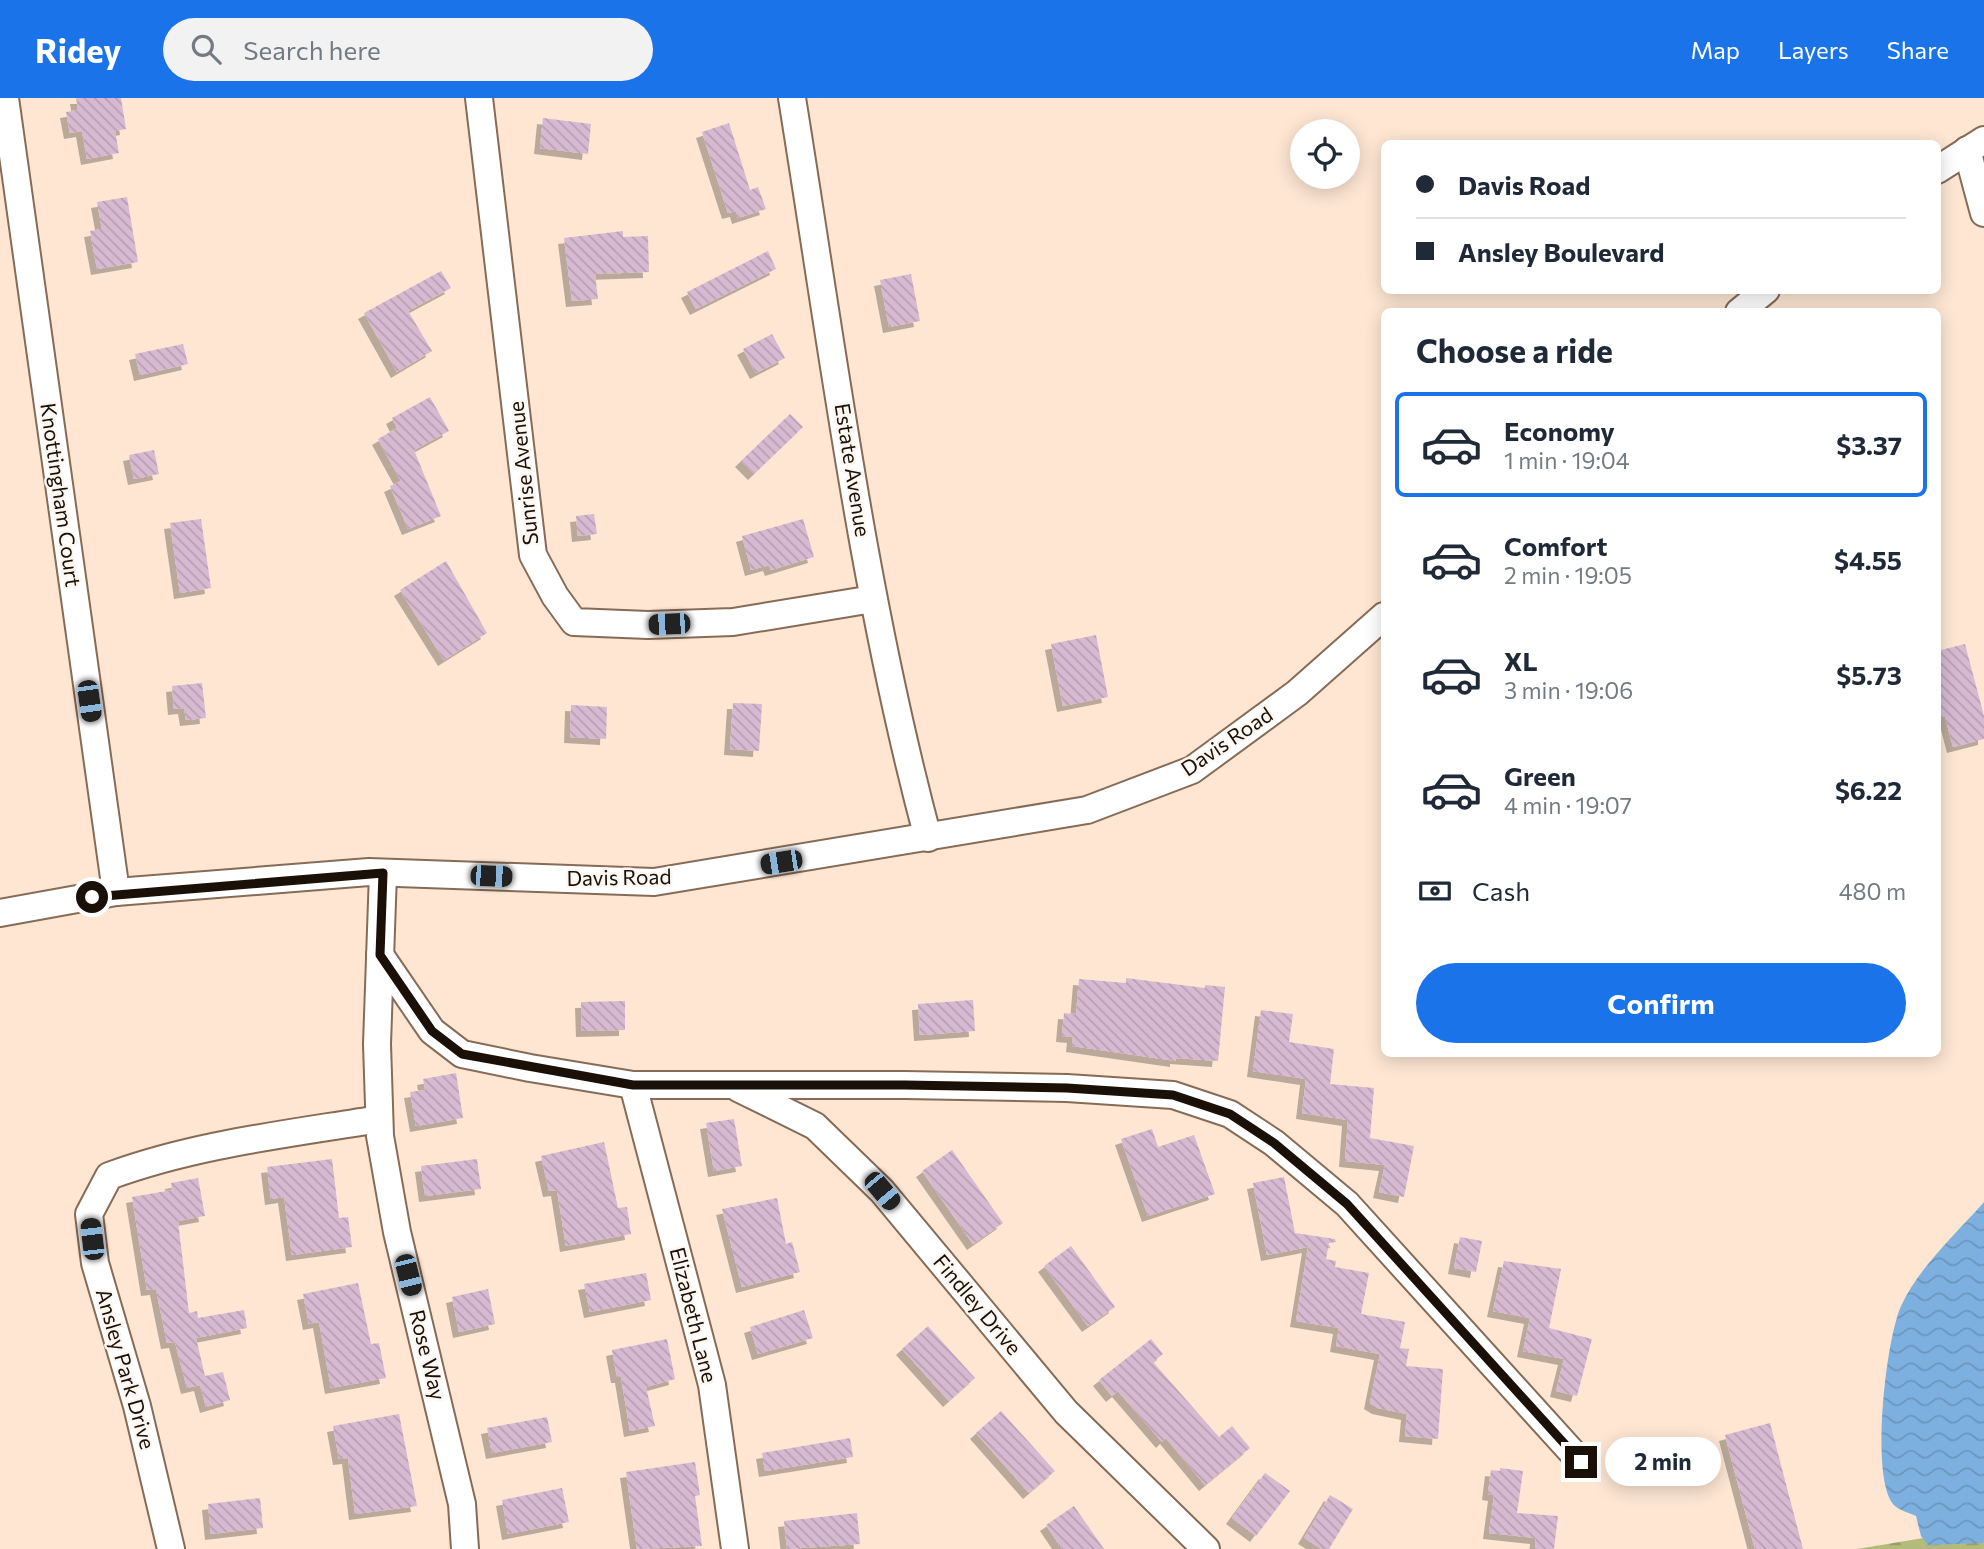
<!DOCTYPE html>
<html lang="en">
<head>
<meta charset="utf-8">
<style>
	:root { --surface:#fff; --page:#f2f2f3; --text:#1f2937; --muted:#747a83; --line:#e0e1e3; --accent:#1a73e8 }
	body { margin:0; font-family:Commissioner,sans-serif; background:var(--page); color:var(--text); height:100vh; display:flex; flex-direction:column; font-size:26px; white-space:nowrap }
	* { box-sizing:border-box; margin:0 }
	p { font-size:23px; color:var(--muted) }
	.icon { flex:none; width:38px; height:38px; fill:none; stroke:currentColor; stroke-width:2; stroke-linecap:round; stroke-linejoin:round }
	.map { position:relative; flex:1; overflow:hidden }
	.side { position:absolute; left:1381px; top:210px; width:560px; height:749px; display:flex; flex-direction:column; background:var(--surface); border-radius:10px; box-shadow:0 4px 18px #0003 }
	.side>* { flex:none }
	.guide { position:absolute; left:1381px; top:42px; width:560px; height:154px; border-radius:10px; box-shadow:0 4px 18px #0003; display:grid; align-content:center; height:154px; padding:0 35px; background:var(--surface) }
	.tools { position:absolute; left:1290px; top:21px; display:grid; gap:14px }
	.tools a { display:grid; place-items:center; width:70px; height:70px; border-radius:50%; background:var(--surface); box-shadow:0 4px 18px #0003; font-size:35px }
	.end { position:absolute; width:32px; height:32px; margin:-16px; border:9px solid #1a1008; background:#fff; box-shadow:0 0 0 4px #fff }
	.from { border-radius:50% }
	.bubble { position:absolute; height:49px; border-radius:24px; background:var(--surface); box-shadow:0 4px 18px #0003; font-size:23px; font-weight:700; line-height:49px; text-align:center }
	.car { position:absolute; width:21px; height:42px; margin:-21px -10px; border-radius:9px; box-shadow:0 0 5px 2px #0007; background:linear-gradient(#222 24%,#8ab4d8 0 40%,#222 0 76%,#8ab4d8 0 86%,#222 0) }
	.guide b { display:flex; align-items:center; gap:24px; height:66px; font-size:26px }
	.guide b+b { border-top:2px solid var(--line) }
	.guide i { width:18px; height:18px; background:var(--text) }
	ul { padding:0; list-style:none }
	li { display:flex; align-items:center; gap:21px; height:105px; margin:0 14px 10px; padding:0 21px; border:4px solid transparent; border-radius:10px }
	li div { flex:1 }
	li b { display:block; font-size:26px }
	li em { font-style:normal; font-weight:700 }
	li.current { border-color:var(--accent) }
	li>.icon { width:63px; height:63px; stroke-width:1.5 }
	h2 { padding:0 35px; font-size:32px; line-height:84px }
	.pay { display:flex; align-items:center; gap:18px; height:77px; padding:0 35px; font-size:26px }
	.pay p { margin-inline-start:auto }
	.button { display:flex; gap:14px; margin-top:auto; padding:14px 35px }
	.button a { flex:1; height:80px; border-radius:42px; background:var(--accent); color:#fff; font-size:28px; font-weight:700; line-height:80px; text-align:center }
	header { display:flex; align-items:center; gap:42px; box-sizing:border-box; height:98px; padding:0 35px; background:var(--accent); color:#fff }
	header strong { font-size:33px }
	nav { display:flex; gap:38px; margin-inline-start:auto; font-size:24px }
	.search { width:490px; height:63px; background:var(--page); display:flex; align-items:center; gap:18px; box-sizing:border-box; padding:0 24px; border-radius:38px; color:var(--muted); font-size:26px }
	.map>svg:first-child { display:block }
	.forest { fill:url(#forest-firs) }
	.water { fill:url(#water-waves) }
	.building { fill:url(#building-back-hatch); filter:url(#shadow) }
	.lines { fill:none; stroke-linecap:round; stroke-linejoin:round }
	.minor-casing { stroke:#866b57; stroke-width:30 }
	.minor { stroke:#fff; stroke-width:26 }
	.route { stroke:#1a1008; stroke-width:9 }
	.labels { text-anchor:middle; stroke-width:5; stroke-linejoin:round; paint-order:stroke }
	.street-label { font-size:21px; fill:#1a1008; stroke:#fdf7f2 }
</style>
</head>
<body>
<header>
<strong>Ridey</strong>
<div class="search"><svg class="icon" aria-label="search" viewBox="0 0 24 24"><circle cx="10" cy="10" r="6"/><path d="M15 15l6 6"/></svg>Search here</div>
<nav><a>Map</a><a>Layers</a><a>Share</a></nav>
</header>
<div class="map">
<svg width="1984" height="1451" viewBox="0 0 1984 1451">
	<defs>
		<pattern id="forest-firs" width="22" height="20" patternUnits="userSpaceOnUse" patternTransform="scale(1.75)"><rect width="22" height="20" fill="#b2bb7a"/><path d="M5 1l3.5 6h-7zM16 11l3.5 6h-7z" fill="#98a068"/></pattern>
		<pattern id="water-waves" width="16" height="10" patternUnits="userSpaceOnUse" patternTransform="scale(1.75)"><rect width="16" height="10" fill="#7eb0df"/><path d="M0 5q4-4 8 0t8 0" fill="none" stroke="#6c96be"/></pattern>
		<pattern id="building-back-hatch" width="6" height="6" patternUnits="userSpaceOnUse" patternTransform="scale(1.75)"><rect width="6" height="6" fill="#d7bad2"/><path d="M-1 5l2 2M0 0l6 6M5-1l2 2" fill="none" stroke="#b89fb3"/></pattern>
		<filter id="shadow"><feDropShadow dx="-6" dy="6" stdDeviation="0" flood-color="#0004"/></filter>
	</defs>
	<rect width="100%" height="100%" fill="#fee6d3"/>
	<polygon class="forest" points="1984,1430 1984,1451 1857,1451"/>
	<path class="water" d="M1984,1104V1445L1928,1447L1921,1438L1916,1418C1909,1415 1896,1411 1893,1406C1870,1378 1886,1241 1901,1208C1919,1169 1956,1136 1984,1104Z"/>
	<g class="building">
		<polygon points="76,0 121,0 126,31 115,33 119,55 87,61 82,33 70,35 66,14 78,12"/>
		<polygon points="543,20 591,26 588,56 540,50"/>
		<polygon points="729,25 750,92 758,89 766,111 738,120 736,113 728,115 702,34"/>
		<polygon points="127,99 138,164 97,171 90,133 102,131 97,104"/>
		<polygon points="623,133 623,139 648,138 649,174 595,176 598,201 572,203 564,140"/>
		<polygon points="768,153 776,171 696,211 687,194"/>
		<polygon points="441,173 451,190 408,213 432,253 397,274 364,215"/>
		<polygon points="911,176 920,223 889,229 880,182"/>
		<polygon points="772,236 785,260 756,275 743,251"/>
		<polygon points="183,246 188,266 140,277 135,256"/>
		<polygon points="430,299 449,333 414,352 441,418 408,431 390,388 401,383 378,341 397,330 392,320"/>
		<polygon points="790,316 803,329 754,376 741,363"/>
		<polygon points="154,352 159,376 134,381 129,357"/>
		<polygon points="594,416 597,436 578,438 576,418"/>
		<polygon points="201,421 211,490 180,495 170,425"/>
		<polygon points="803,421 814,459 771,472 769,467 751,472 742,438"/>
		<polygon points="446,463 487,535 444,562 400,492"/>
		<polygon points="1096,537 1108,599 1063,608 1051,546"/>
		<polygon points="1965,546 1984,618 1984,641 1953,649 1945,618 1937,620 1937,553"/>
		<polygon points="202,585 206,620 186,622 184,610 174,611 172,588"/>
		<polygon points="733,605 762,606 759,653 730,651"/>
		<polygon points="571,607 607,609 606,641 570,639"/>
		<polygon points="1126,880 1205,890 1205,887 1225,889 1218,963 1176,960 1176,963 1072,948 1073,939 1062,938 1064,915 1076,916 1079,881 1126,885"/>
		<polygon points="973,902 975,933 920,937 918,906"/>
		<polygon points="625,903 625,932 582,933 581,904"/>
		<polygon points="1261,912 1293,916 1289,944 1334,951 1330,986 1374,990 1370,1040 1414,1048 1404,1099 1379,1094 1385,1067 1345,1063 1348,1022 1302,1015 1306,981 1253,973"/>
		<polygon points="456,975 463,1020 416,1028 410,994 425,992 423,981"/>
		<polygon points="734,1021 742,1068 714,1073 706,1025"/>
		<polygon points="1152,1031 1158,1049 1194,1037 1215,1096 1148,1118 1121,1041"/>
		<polygon points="604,1044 618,1110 627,1109 631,1136 566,1148 557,1092 549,1093 541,1058"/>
		<polygon points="952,1052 1003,1125 973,1146 922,1073"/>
		<polygon points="332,1061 339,1120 348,1119 352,1149 292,1157 284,1099 271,1101 267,1069"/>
		<polygon points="477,1061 481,1091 425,1098 421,1068"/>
		<polygon points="1284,1079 1295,1135 1335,1141 1336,1144 1329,1145 1326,1161 1336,1163 1335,1169 1369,1175 1361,1216 1405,1224 1400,1250 1409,1251 1406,1268 1443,1271 1438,1341 1405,1338 1407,1316 1378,1310 1370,1305 1380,1256 1336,1248 1339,1230 1296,1223 1308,1149 1267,1157 1253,1085"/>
		<polygon points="198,1080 205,1118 178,1123 189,1215 197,1213 198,1220 244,1212 247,1230 196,1240 205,1278 223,1274 230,1302 206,1309 200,1287 187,1290 175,1244 167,1245 156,1191 147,1192 132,1099 172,1092 171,1085"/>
		<polygon points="777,1100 786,1146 792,1144 800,1174 742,1189 722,1111"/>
		<polygon points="1460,1139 1482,1143 1476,1174 1454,1170"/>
		<polygon points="1071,1148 1115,1209 1088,1228 1044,1168"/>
		<polygon points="1504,1163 1561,1171 1549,1230 1592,1241 1577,1298 1556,1293 1564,1261 1523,1253 1530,1220 1493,1213"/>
		<polygon points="646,1175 651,1202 590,1214 584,1186"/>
		<polygon points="358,1185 371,1246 379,1245 386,1280 331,1290 319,1224 309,1226 303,1196"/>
		<polygon points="488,1191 495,1226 459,1234 452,1199"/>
		<polygon points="804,1212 813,1240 758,1256 750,1229"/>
		<polygon points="928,1228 975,1280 949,1303 902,1251"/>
		<polygon points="667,1241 675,1281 646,1289 655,1328 630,1333 621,1279 617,1279 612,1252"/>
		<polygon points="1151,1241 1163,1256 1153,1264 1219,1339 1232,1328 1250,1350 1205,1387 1166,1340 1162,1344 1118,1293 1112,1298 1099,1282"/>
		<polygon points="1001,1313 1055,1373 1029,1395 976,1335"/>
		<polygon points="399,1316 417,1408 355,1416 348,1360 339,1361 333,1328"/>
		<polygon points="547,1319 552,1344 492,1355 487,1330"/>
		<polygon points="1770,1325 1803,1451 1755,1451 1725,1337"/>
		<polygon points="850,1340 853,1359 765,1373 762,1355"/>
		<polygon points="695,1364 700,1397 695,1398 702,1448 637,1451 626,1374"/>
		<polygon points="1500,1370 1523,1373 1517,1415 1558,1418 1554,1451 1535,1451 1536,1440 1489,1435 1494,1397 1488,1396 1491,1372 1500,1373"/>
		<polygon points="1265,1375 1290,1393 1256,1438 1232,1420"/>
		<polygon points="562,1390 569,1424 508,1436 502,1402"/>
		<polygon points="1330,1397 1353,1411 1329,1451 1322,1451 1304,1440"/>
		<polygon points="260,1400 263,1430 211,1436 208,1406"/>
		<polygon points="1074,1408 1104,1451 1062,1451 1046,1427"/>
		<polygon points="857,1415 860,1446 787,1451 784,1423"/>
	</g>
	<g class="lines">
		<defs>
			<g id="minor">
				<polyline points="5,0 116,794"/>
				<polyline points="479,0 533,457 555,498 574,524 648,527 733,524 873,501"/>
				<path d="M792,0C832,247 863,497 928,740"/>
				<polyline points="1967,52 1984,115"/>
				<polyline points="1937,72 1984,42"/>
				<polyline points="1739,214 1766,192"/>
				<polyline points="383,775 377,946 380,1038 397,1134 462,1406 465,1451"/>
				<polyline points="0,815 116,794 369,774 654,784 1087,712 1192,672 1297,595 1384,518"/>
				<polyline points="380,857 432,933 462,956 530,970 633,987 905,987 1067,990 1173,997 1230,1016 1274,1045 1347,1106 1581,1364"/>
				<polyline points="633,987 712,1287 735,1451"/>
				<polyline points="738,990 815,1028 882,1093 1066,1314 1206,1451"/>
				<path d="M171,1451L137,1308L95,1165L89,1116L109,1078C196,1046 288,1036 379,1021"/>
			</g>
		</defs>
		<use href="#minor" class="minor-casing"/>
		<use href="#minor" class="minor"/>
	</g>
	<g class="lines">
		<polyline class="route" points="92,799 383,775 380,857 432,933 462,956 633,987 905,987 1067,990 1173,997 1230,1016 1274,1045 1347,1106 1581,1364"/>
	</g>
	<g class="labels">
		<g class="street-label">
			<text transform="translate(852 372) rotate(81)" y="7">Estate Avenue</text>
			<text transform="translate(524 375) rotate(-96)" y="7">Sunrise Avenue</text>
			<text transform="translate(60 397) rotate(82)" y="7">Knottingham Court</text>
			<text transform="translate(1227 644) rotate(-34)" y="7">Davis Road</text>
			<text transform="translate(619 780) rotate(-1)" y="7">Davis Road</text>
			<text transform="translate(977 1207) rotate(50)" y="7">Findley Drive</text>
			<text transform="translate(693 1217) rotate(76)" y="7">Elizabeth Lane</text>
			<text transform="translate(427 1257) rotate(76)" y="7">Rose Way</text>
			<text transform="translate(125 1271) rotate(74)" y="7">Ansley Park Drive</text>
		</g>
	</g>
</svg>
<div class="tools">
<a><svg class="icon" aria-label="locate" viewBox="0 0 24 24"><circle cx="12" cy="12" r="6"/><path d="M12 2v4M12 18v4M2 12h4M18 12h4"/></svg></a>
</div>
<i class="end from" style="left:92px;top:799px"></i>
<i class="end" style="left:1581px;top:1364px"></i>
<div class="bubble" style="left:1605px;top:1339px;width:116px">2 min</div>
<i class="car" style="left:669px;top:526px;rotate:268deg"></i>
<i class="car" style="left:89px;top:603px;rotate:172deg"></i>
<i class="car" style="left:781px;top:764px;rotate:261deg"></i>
<i class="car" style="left:491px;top:778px;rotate:92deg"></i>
<i class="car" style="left:882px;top:1093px;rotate:140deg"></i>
<i class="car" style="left:92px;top:1141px;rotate:353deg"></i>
<i class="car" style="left:408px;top:1177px;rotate:166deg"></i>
<div class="guide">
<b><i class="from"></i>Davis Road</b>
<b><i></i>Ansley Boulevard</b>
</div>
<section class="side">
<h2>Choose a ride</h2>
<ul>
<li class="current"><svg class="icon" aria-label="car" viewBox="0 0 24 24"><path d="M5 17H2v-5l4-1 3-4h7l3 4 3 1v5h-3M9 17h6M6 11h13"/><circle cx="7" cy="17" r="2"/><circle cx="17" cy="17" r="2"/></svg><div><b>Economy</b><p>1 min · 19:04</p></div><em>$3.37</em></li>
<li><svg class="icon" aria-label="car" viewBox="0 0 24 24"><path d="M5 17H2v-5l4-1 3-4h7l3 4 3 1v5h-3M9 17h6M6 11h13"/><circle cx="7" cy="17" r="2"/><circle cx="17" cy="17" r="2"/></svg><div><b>Comfort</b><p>2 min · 19:05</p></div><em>$4.55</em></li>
<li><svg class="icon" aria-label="car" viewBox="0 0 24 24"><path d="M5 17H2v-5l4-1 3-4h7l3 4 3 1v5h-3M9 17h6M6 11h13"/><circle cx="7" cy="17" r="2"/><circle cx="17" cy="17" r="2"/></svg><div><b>XL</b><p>3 min · 19:06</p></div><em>$5.73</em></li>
<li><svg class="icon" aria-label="car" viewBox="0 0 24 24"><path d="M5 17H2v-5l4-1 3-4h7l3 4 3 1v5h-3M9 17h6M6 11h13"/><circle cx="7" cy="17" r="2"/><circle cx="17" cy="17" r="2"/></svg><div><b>Green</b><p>4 min · 19:07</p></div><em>$6.22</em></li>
</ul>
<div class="pay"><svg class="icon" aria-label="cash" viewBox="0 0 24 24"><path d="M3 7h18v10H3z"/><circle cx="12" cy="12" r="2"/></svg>Cash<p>480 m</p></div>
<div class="button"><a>Confirm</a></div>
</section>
</div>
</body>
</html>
